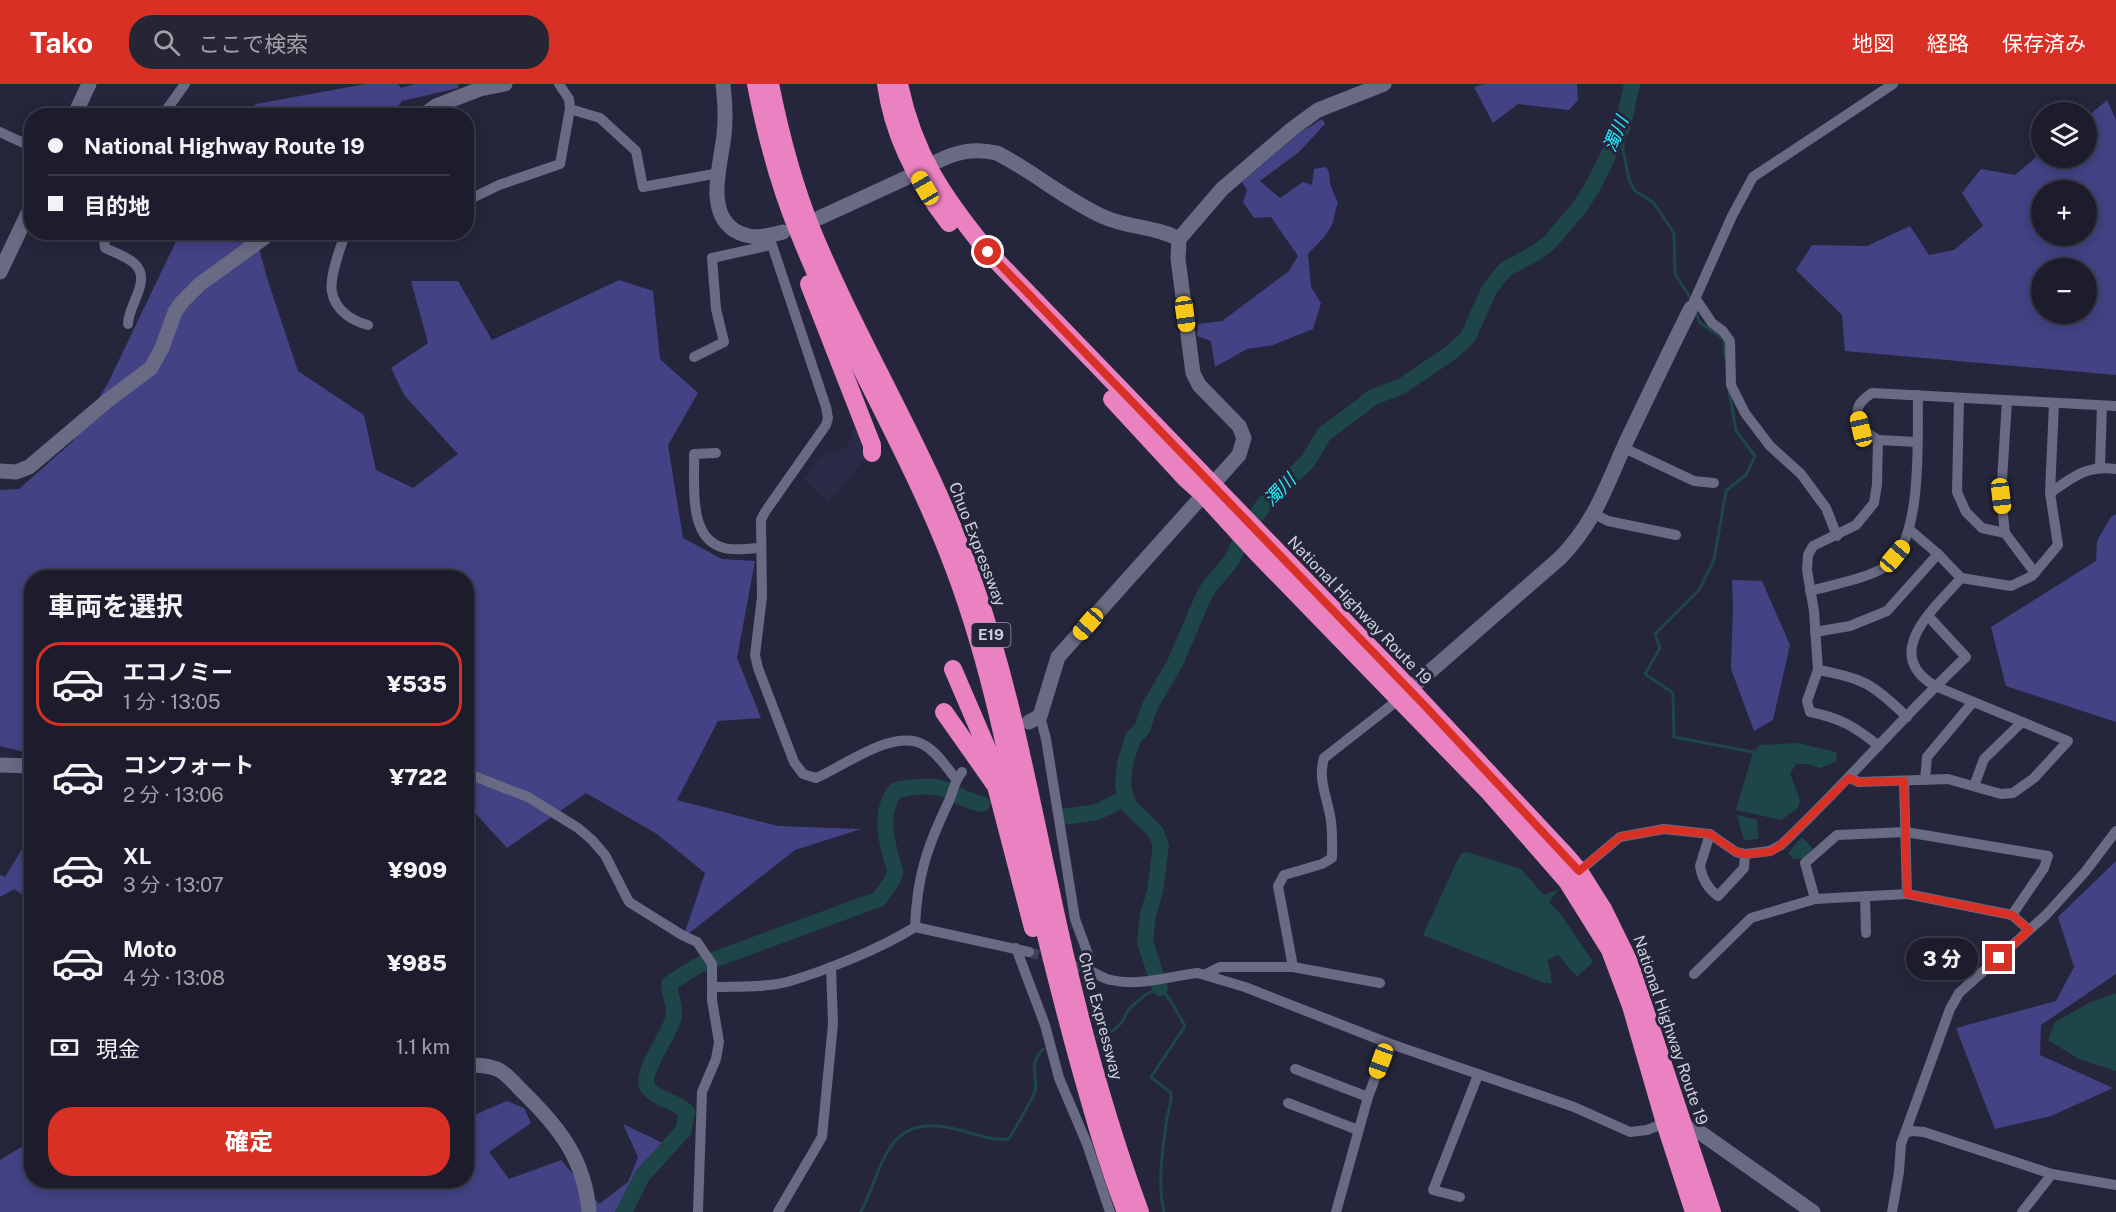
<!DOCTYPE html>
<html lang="ja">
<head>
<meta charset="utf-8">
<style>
	:root { --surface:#1c1c2c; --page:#252534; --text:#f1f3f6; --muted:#a0a1a9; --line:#3a3a48; --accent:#d93025 }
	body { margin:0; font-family:"Public Sans","Noto Sans JP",sans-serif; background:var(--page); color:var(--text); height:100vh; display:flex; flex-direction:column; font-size:22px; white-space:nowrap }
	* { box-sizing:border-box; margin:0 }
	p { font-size:20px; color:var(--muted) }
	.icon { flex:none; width:33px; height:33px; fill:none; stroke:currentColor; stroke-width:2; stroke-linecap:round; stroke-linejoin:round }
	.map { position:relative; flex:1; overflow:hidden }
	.drawer { position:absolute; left:24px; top:486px; width:450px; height:618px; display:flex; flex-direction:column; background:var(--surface); border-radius:24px; box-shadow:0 3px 15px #0003,0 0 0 2px var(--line) }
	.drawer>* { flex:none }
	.hud { position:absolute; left:24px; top:24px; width:450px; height:132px; border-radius:24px; box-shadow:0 3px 15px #0003,0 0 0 2px var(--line); display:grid; align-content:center; height:132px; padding:0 24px; background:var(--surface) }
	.buttons { position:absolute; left:2031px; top:18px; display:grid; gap:12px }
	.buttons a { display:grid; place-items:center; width:66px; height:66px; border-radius:50%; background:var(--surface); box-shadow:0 3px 15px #0003,0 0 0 2px var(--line); font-size:30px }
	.end { position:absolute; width:27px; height:27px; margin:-14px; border:8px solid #d93025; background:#fff; box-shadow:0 0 0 3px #fff }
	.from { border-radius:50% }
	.bubble { position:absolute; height:42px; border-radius:21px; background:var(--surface); box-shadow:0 3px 15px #0003,0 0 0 2px var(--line); font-size:20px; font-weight:800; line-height:42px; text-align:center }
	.car { position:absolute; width:18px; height:36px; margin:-18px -9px; border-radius:8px; box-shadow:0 0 4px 2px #0007; background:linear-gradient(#f5c518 24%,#345 0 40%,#f5c518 0 76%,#345 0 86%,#f5c518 0) }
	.hud b { display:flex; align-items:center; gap:21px; height:57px; font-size:22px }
	.hud b+b { border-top:2px solid var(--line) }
	.hud i { width:15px; height:15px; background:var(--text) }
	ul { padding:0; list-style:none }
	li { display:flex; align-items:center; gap:18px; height:84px; margin:0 12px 9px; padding:0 12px; border:3px solid transparent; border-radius:24px }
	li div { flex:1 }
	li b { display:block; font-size:22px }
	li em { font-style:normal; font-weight:800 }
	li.on { border-color:var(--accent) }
	li>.icon { width:54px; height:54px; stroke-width:1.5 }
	h2 { padding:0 24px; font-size:27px; line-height:72px }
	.pay { display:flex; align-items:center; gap:15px; height:66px; padding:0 24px; font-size:22px }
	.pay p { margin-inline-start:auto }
	.primary-button { display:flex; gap:12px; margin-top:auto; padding:12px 24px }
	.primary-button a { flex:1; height:69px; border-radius:24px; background:var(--accent); color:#fff; font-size:24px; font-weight:800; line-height:69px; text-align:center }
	header { display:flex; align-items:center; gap:36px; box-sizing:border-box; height:84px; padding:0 30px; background:var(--accent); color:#fff }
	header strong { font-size:28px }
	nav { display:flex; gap:33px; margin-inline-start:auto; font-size:21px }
	.search { width:420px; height:54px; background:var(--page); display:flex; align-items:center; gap:15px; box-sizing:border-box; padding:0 21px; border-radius:24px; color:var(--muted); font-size:22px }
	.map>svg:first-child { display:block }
	.built { fill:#2a2b47 }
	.green { fill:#434284; fill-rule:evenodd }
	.water { fill:#1e4649 }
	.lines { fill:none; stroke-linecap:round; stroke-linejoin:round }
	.stream { stroke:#1e4649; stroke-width:3 }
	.river { stroke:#1e4649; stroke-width:16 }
	.street-tunnel { stroke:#3e4053; stroke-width:10; stroke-dasharray:10 5; stroke-linecap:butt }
	.street { stroke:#696a83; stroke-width:10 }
	.secondary { stroke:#696a83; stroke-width:15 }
	.highway { stroke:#ea82c1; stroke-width:18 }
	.route { stroke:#d93025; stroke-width:8 }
	.labels { text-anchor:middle; stroke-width:6; stroke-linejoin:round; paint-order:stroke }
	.shield { fill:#25263b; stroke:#9b9dad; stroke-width:1.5 }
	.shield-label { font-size:15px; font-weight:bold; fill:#ced0de }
	.street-label { font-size:16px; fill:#ced0de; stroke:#25263b }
	.water-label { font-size:18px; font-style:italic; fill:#22ecfc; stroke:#25263b }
</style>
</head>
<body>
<header>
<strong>Tako</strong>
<div class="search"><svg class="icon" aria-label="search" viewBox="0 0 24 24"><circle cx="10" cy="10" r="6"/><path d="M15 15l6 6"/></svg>ここで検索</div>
<nav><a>地図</a><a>経路</a><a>保存済み</a></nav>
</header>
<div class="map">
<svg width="2116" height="1128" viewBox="0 0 2116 1128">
	<rect width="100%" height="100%" fill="#25263b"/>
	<polygon class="built" points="859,341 867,367 863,378 829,418 804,395 824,369 838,367 848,361 854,344"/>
	<g class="green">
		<polygon points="366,0 398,0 401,4 414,0 458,0 458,4 402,17 392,31 353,29 345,32 244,31 256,20"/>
		<polygon points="1485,0 1577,0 1578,16 1569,26 1518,20 1493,39 1474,3"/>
		<path d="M2107,16L2116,36V291L1845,267L1842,231L1796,186L1812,161L1867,162L1910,142L1929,171L1954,166L1983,142L1962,109L1981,85L2015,91L2041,69L2042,74H2086L2087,33ZM2042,106H2086V152H2042ZM2042,184H2086V230H2042Z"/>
		<path d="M1322,35L1325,40L1299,68L1260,97L1280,114L1303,98L1312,101L1314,85L1326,83L1329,88L1330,100L1338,119C1335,125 1335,131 1333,138C1328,151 1317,160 1308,170L1311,203L1321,219L1313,245L1273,261L1247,265L1215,283L1211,257L1197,252L1198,240L1222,237L1289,187L1298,172L1271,133L1254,134L1243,118L1247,106L1242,98L1298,50Z"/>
		<polygon points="180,149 255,149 267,194 298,287 364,331 376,386 413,404 458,370 404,311 391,284 428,259 411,197 458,197 492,256 619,196 653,207 660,275 698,309 668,361 683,454 722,475 755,477 737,574 761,634 718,637 677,716 778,742 861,745 795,766 683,854 705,789 657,750 586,709 507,764 467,720 466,494 32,494 31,670 0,662 0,406 19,405 73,357 108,299"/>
		<polygon points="2116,430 2116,638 2006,602 1991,543 2096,477 2097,457 2111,433"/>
		<polygon points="1732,496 1762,497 1790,561 1773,636 1754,647 1731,585 1733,524"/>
		<polygon points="30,752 32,752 31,829 29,828 23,811 14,805 0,813 0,791 5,793"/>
		<polygon points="2116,777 2116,890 2041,941 2040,971 2113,1004 2051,1032 1995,1045 1956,944 2056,917 2074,883 2058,833"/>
		<polygon points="507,1017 524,1024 531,1039 489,1068 509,1095 561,1076 599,1120 628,1098 638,1073 623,1040 665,1060 638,1091 615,1128 0,1128 0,1076 23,1062 31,1060 32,1096 466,1096 467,1034"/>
	</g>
	<g class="water">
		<polygon points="1798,659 1836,668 1837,677 1820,684 1807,680 1797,680 1790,689 1800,717 1798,724 1781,736 1736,726 1753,668 1760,661"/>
		<polygon points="1737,731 1758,736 1757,738 1759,755 1744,756"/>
		<polygon points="1802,753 1813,765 1802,775 1794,775 1788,769"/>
		<polygon points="1467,768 1521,785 1544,811 1559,805 1549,818 1562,832 1593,878 1577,893 1558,871 1548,876 1552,899 1544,899 1423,851 1458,775 1462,769"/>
		<polygon points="2116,909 2116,987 2079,975 2048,956 2055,938 2091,918"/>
	</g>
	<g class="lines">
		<g class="stream">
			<polyline points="1623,42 1623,65 1629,96 1635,107 1653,118 1674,149 1675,190 1691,215"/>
			<polyline points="1695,227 1700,239 1724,255 1725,273"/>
			<polyline points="1729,306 1736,347 1755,372 1746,391 1726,407 1714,476 1699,506 1655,550 1660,564 1645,590 1673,609 1674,653 1753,668"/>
			<path d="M1097,953L1114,946L1122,938L1129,925L1145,911L1160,904L1171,917L1185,942L1151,993L1171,1009C1172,1017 1169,1025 1167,1033C1163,1062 1157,1100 1164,1128"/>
			<path d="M861,1128C885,1081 885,1028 955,1045C975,1049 989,1057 1009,1055C1015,1044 1032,1017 1035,1007C1038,990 1028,981 1043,965"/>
		</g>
		<g class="river">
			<polyline points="1063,733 1097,728 1126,714"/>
			<polyline points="1160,904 1145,858 1148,831 1155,807 1161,762 1156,748 1130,723 1126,714 1123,702 1125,679 1133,654 1142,645 1150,622 1175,579 1202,516 1209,503 1231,477 1246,447 1264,420 1308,377 1324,350 1362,322 1371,314 1402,302 1452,268 1468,253 1489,206 1498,194 1506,185 1537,168 1549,159 1580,123 1593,102 1623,42 1632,0"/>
			<path d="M624,1128L642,1092L683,1047L687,1028C677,1018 655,1014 648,1004C638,990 671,950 674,932C675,923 670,910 669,900L697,882L879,815C884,807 895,796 895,787C894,782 892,777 891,773C885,751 880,726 896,706C911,703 933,700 947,706C959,711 968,718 982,720"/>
		</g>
		<polyline class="street-tunnel" points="1029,868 1089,886"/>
		<g class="street">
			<polyline points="570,25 600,34 636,67 643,103 719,89"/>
			<polyline points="162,32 185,0"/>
			<polyline points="0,48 32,63"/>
			<polyline points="466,117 499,101 560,80 570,25 569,15 559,0"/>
			<path d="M106,148L104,154L105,164C114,168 128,173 135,180C152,197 128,221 128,240"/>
			<path d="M346,148C341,161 329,195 332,208C335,226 352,237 368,241"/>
			<path d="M769,152L826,323L828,334L826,341L765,428L761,436L762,513L755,571L758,584L794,678L803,690L816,694C843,683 894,643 924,661C937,668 947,684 956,695"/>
			<polyline points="1696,215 1712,239 1723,247 1730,257 1731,301 1745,329 1770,362 1801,390 1826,424 1837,452"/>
			<polyline points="1691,224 1732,132 1753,93 1893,0"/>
			<polyline points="694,273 724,258 716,225 712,174 771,161"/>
			<polyline points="1959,315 1957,408 1966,428 1982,444 2005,449"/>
			<polyline points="2007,317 2001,412 2005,449 2035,489"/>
			<polyline points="1878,356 1917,358"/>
			<polyline points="1624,364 1694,397 1714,399"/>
			<path d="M716,369L694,370C695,399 687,455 724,464C735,467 749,464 761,464"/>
			<polyline points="2100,383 2102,322"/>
			<path d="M2050,409C2073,393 2086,381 2116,385"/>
			<polyline points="1594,430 1608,437 1676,451"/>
			<polyline points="1910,446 1938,470 1961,494 2011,502 2032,492 2058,461 2050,409 2054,319"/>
			<path d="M1810,507C1834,500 1863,496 1885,483C1924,459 1917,353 1918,311"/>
			<polyline points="1815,548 1850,542 1887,527 1938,470"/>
			<path d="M1818,586C1864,594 1874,601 1907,633"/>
			<path d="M1040,632L1046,655L1075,835L1089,873V886C1096,889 1103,895 1111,896C1138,903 1170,892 1198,889L1245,903L1388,959L1574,1023L1630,1048L1647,1046L1665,1039"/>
			<path d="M1879,662C1855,643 1841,634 1810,628L1807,617L1818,586L1814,527L1807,486L1808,471L1813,462L1856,441L1874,419L1877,400L1878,356L1861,345C1856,326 1854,321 1872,309L2116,322"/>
			<polyline points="466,689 528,713 578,744 592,756 605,771 629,818 682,851 697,858 712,880 712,916 719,958 716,975 702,1008 698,1128"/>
			<path d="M1849,694L1859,698L1948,695L2001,710L2013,709L2034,694L2068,657L1935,602C1880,569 1935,524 1961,494"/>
			<polyline points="1925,696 1927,673 1973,618"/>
			<polyline points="1904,697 1907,810 2012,831 2029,846"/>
			<polyline points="1974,702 1984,675 2022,638"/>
			<path d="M1710,750L1700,782C1702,795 1707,804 1718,812L1744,784L1745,770"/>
			<path d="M1577,789L1620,753L1664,745L1710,750L1736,768L1745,770L1770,767L1781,761C1845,701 1901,634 1966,573L1928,532"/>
			<polyline points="1907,810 1815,815 1805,779 1837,751 1906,748 2048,772 2044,784 2012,831"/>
			<polyline points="1865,812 1866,849"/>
			<path d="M915,843C917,792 927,763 949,717C954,706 954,697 962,688"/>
			<polyline points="1016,864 1045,941 1059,994 1087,1060 1110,1128"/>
			<path d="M1293,883L1278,802L1284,791L1322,780L1332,774C1332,760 1333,744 1330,731C1326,711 1318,694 1324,674L1398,616"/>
			<polyline points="1206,890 1220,883 1293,883 1380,899"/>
			<polyline points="1694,890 1751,834 1815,815"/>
			<path d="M713,903C736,902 764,904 787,898C825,887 882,864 915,843L1029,868"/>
			<polyline points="1295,985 1368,1013"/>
			<polyline points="1288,1019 1358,1046"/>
			<polyline points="1905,1049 1913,1047 1924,1048 2052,1090 2116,1101"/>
			<polyline points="1460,1113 1433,1106 1478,991"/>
			<polyline points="778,1128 822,1053 833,940 831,883"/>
			<polyline points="1336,1128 1368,1013 1388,959"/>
			<polyline points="1892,1128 1899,1088 1901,1060 1950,925 1959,909 2046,831 2085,788 2116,747"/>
			<polyline points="2022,1128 2052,1090"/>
		</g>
		<g class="secondary">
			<path d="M723,0C725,17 726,34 724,51C721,80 705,126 734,146C750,156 765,153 783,148"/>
			<polyline points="74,32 89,0"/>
			<polyline points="422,32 436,22 480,5 505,0"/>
			<path d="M938,77C959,67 975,64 997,69C1034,88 1066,116 1104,133C1128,144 1155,142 1179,155"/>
			<polyline points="819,134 906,94"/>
			<polyline points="0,188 32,121"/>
			<polyline points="0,387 16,388 29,383 107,317 151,284 162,264 175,228 182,218 200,200 272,148"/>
			<path d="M1403,611L1560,474C1596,437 1606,402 1627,356C1648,312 1669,268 1691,224"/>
			<polyline points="1029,638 1040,632 1058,573 1239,371 1244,354 1239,342 1199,301 1193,289 1178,175 1179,155 1222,105 1292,45 1318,26 1384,0"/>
			<polyline points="0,681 32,682"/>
			<path d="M466,981C477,981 489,981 499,986C508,991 516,1001 523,1008C559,1043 585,1076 589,1128"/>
			<polyline points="1684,1043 1698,1047 1813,1128"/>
		</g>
		<g class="highway">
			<path d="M756,0C766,51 779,101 799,149C847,270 918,380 961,503C995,599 1013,700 1034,799C1047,860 1063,920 1079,979C1093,1029 1107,1079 1126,1128"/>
			<path d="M770,0C780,49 792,97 811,144C860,264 931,374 973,497C1008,596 1027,698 1049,799C1072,910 1101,1022 1140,1128"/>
			<path d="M886,0C893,51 918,99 949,139"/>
			<path d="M899,0C914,71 943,113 988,168L1410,605L1568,774L1579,787L1603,825L1629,878L1712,1128"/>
			<polyline points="809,200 872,361 872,369"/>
			<polyline points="1112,315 1185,394 1203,410 1256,468 1490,709 1567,797 1610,866 1631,922 1665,1039 1694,1128"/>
			<polyline points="953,585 989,669 995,695"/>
			<polyline points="944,628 996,702 1033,844"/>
		</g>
	</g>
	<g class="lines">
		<polyline class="route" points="988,168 1425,622 1579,787 1620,753 1664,745 1710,750 1736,768 1745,770 1770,768 1781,761 1849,694 1858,698 1904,697 1907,810 2012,831 2029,846 1999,874"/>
	</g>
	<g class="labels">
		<rect class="shield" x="971.5" y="539" width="39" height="24" rx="4.5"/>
		<g class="shield-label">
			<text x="991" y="556">E19</text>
		</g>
		<g class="street-label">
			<text transform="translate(978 460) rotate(69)" y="6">Chuo Expressway</text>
			<text transform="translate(1360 526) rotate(46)" y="6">National Highway Route 19</text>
			<text transform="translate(1101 932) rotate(75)" y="6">Chuo Expressway</text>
			<text transform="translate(1671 946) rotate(71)" y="6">National Highway Route 19</text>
		</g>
		<g class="water-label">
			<text transform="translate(1616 50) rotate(-67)" y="6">濁川</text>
			<text transform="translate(1280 406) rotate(-46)" y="6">濁川</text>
		</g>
	</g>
</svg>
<div class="buttons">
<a><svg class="icon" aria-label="layers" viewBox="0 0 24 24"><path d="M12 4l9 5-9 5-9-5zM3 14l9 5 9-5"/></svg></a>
<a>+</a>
<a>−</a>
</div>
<i class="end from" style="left:988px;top:168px"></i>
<i class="end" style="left:1999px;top:874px"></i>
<div class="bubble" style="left:1906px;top:854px;width:72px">3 分</div>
<i class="car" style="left:925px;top:104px;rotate:330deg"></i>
<i class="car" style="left:1185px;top:230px;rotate:172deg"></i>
<i class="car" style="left:1861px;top:345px;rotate:347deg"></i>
<i class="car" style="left:2001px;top:412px;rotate:173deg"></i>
<i class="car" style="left:1895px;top:472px;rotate:40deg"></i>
<i class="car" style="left:1088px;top:540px;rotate:221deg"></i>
<i class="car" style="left:1381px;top:977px;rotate:200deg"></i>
<div class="hud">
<b><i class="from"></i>National Highway Route 19</b>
<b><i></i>目的地</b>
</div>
<section class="drawer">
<h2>車両を選択</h2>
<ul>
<li class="on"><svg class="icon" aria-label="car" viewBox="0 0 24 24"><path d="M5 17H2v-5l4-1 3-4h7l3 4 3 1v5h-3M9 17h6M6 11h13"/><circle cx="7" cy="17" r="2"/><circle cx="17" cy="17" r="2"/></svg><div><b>エコノミー</b><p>1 分 · 13:05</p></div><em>¥535</em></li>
<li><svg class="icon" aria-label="car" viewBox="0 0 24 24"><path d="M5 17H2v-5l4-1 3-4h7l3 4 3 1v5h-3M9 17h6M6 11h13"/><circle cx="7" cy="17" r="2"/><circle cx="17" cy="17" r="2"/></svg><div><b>コンフォート</b><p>2 分 · 13:06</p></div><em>¥722</em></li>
<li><svg class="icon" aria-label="car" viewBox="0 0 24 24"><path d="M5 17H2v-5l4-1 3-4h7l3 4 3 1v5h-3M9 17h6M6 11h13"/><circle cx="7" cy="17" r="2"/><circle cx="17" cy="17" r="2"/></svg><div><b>XL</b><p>3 分 · 13:07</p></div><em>¥909</em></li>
<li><svg class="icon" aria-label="car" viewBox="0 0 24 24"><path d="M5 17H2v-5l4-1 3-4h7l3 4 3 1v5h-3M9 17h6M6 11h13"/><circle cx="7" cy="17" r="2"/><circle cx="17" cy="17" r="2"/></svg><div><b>Moto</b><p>4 分 · 13:08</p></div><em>¥985</em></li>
</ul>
<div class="pay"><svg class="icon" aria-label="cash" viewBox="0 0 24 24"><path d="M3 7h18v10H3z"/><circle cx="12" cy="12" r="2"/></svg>現金<p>1.1 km</p></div>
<div class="primary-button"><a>確定</a></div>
</section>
</div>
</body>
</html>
